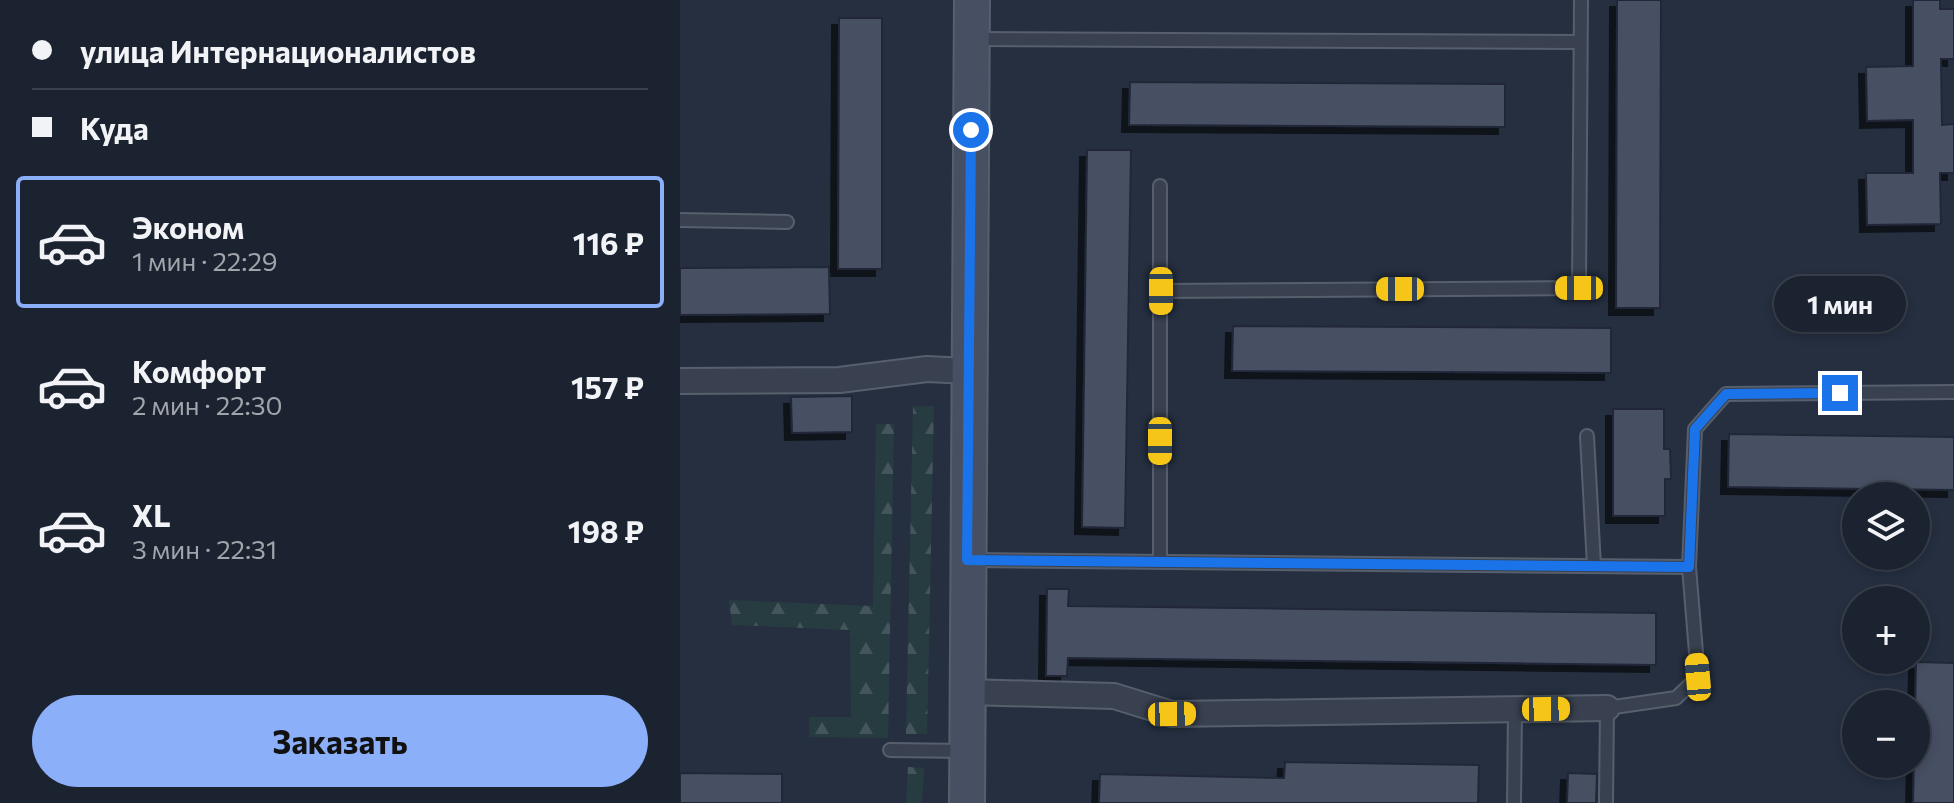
<!DOCTYPE html>
<html lang="ru">
<head>
<meta charset="utf-8">
<style>
	:root { --surface:#1c2330; --page:#292f3c; --text:#f1f3f6; --muted:#a0a4ab; --line:#3a404c; --accent:#8baff9 }
	body { margin:0; font-family:Commissioner,sans-serif; background:var(--page); color:var(--text); height:100vh; display:flex; flex-direction:column; font-size:30px; white-space:nowrap }
	* { box-sizing:border-box; margin:0 }
	p { font-size:26px; color:var(--muted) }
	.icon { flex:none; width:44px; height:44px; fill:none; stroke:currentColor; stroke-width:2; stroke-linecap:round; stroke-linejoin:round }
	.map { position:relative; flex:1; overflow:hidden }
	.details { display:flex; flex-direction:column; background:var(--surface); width:680px }
	.details>* { flex:none }
	.hud { display:grid; align-content:center; height:176px; padding:0 32px; background:var(--surface) }
	.fabs { position:absolute; left:1162px; top:482px; display:grid; gap:16px }
	.fabs a { display:grid; place-items:center; width:88px; height:88px; border-radius:50%; background:var(--surface); box-shadow:0 4px 12px #0003,0 0 0 2px var(--line); font-size:40px }
	.end { position:absolute; width:36px; height:36px; margin:-18px; border:10px solid #1a73e8; background:#fff; box-shadow:0 0 0 4px #fff }
	.from { border-radius:50% }
	.bubble { position:absolute; height:56px; border-radius:28px; background:var(--surface); box-shadow:0 4px 12px #0003,0 0 0 2px var(--line); font-size:26px; font-weight:700; line-height:56px; text-align:center }
	.car { position:absolute; width:24px; height:48px; margin:-24px -12px; border-radius:10px; box-shadow:0 0 6px 2px #0007; background:linear-gradient(#f5c518 24%,#345 0 40%,#f5c518 0 76%,#345 0 86%,#f5c518 0) }
	.hud b { display:flex; align-items:center; gap:28px; height:76px; font-size:30px }
	.hud b+b { border-top:2px solid var(--line) }
	.hud i { width:20px; height:20px; background:var(--text) }
	ul { padding:0; list-style:none }
	li { display:flex; align-items:center; gap:24px; height:132px; margin:0 16px 12px; padding:0 16px; border:4px solid transparent; border-radius:8px }
	li div { flex:1 }
	li b { display:block; font-size:30px }
	li em { font-style:normal; font-weight:700 }
	li.selected { border-color:var(--accent) }
	li>.icon { width:72px; height:72px; stroke-width:1.5 }
	.action { display:flex; gap:16px; margin-top:auto; padding:16px 32px }
	.action a { flex:1; height:92px; border-radius:48px; background:var(--accent); color:#111; font-size:32px; font-weight:700; line-height:92px; text-align:center }
	main { display:flex; flex:1; min-height:0 }
	.map>svg:first-child { display:block }
	.forest { fill:url(#forest-firs) }
	.building { fill:#465064; stroke:#202837; stroke-width:2; filter:url(#shadow) }
	.lines { fill:none; stroke-linecap:round; stroke-linejoin:round }
	.lane-casing { stroke:#575f6d; stroke-width:16 }
	.street-casing { stroke:#575f6d; stroke-width:28 }
	.secondary-casing { stroke:#575f6d; stroke-width:38 }
	.lane { stroke:#394150; stroke-width:12 }
	.street { stroke:#394150; stroke-width:24 }
	.secondary { stroke:#475063; stroke-width:34 }
	.route { stroke:#1a73e8; stroke-width:10 }
</style>
</head>
<body>
<main>
<section class="details">
<div class="hud">
<b><i class="from"></i>улица Интернационалистов</b>
<b><i></i>Куда</b>
</div>
<ul>
<li class="selected"><svg class="icon" aria-label="car" viewBox="0 0 24 24"><path d="M5 17H2v-5l4-1 3-4h7l3 4 3 1v5h-3M9 17h6M6 11h13"/><circle cx="7" cy="17" r="2"/><circle cx="17" cy="17" r="2"/></svg><div><b>Эконом</b><p>1 мин · 22:29</p></div><em>116 ₽</em></li>
<li><svg class="icon" aria-label="car" viewBox="0 0 24 24"><path d="M5 17H2v-5l4-1 3-4h7l3 4 3 1v5h-3M9 17h6M6 11h13"/><circle cx="7" cy="17" r="2"/><circle cx="17" cy="17" r="2"/></svg><div><b>Комфорт</b><p>2 мин · 22:30</p></div><em>157 ₽</em></li>
<li><svg class="icon" aria-label="car" viewBox="0 0 24 24"><path d="M5 17H2v-5l4-1 3-4h7l3 4 3 1v5h-3M9 17h6M6 11h13"/><circle cx="7" cy="17" r="2"/><circle cx="17" cy="17" r="2"/></svg><div><b>XL</b><p>3 мин · 22:31</p></div><em>198 ₽</em></li>
</ul>
<div class="action"><a>Заказать</a></div>
</section>
<div class="map">
<svg width="1274" height="803" viewBox="0 0 1274 803">
	<defs>
		<pattern id="forest-firs" width="22" height="20" patternUnits="userSpaceOnUse" patternTransform="scale(2)"><rect width="22" height="20" fill="#273c41"/><path d="M5 1l3.5 6h-7zM16 11l3.5 6h-7z" fill="#44565b"/></pattern>
		<filter id="shadow"><feDropShadow dx="-7" dy="7" stdDeviation="0" flood-color="#0009"/></filter>
	</defs>
	<rect width="100%" height="100%" fill="#252f40"/>
	<g class="forest">
		<polygon points="233,406 254,406 247,734 226,734"/>
		<polygon points="196,424 214,424 208,738 129,737 129,717 171,717 170,630 52,625 49,600 193,606"/>
		<polygon points="228,767 244,768 242,803 226,803"/>
	</g>
	<g class="building">
		<polygon points="937,0 981,0 980,308 936,308"/>
		<polygon points="1233,0 1260,0 1260,9 1274,9 1274,59 1261,59 1262,125 1274,124 1274,173 1260,173 1261,224 1187,225 1186,173 1233,173 1233,120 1187,121 1186,67 1233,66"/>
		<polygon points="159,18 202,18 202,269 158,269"/>
		<polygon points="450,82 825,84 825,127 449,125"/>
		<polygon points="407,150 451,150 445,528 402,527"/>
		<polygon points="149,267 150,314 0,315 0,268"/>
		<polygon points="553,326 931,328 931,373 552,371"/>
		<polygon points="172,396 172,432 112,433 111,397"/>
		<polygon points="933,409 984,409 984,449 990,449 991,479 985,479 985,516 933,516"/>
		<polygon points="1049,434 1274,437 1274,490 1048,487"/>
		<polygon points="367,589 389,589 388,606 976,613 976,665 388,658 387,676 366,676"/>
		<polygon points="1236,662 1274,663 1274,803 1233,803"/>
		<polygon points="605,762 799,765 798,803 419,803 420,774 604,778"/>
		<polygon points="0,773 102,774 102,803 0,803"/>
		<polygon points="888,773 917,774 916,803 887,803"/>
	</g>
	<g class="lines">
		<defs>
			<g id="lane">
				<polyline points="295,39 900,42"/>
				<polyline points="0,220 107,222"/>
				<polyline points="481,291 899,288 901,0"/>
				<polyline points="907,436 914,566"/>
				<polyline points="292,560 1009,567"/>
				<polyline points="480,560 480,186"/>
				<polyline points="210,750 287,751"/>
				<polyline points="834,803 835,709"/>
				<polyline points="926,803 927,708 996,698 1018,677 1009,567 1015,429 1046,394 1274,392"/>
			</g>
			<g id="street">
				<polyline points="0,381 159,380 247,369 288,371"/>
				<polyline points="287,692 434,696 492,714 927,708"/>
			</g>
			<polyline id="secondary" points="287,803 292,0"/>
		</defs>
		<use href="#lane" class="lane-casing"/>
		<use href="#street" class="street-casing"/>
		<use href="#secondary" class="secondary-casing"/>
		<use href="#lane" class="lane"/>
		<use href="#street" class="street"/>
		<use href="#secondary" class="secondary"/>
	</g>
	<g class="lines">
		<polyline class="route" points="291,130 287,560 1009,567 1015,429 1046,394 1160,393"/>
	</g>
</svg>
<div class="fabs">
<a><svg class="icon" aria-label="layers" viewBox="0 0 24 24"><path d="M12 4l9 5-9 5-9-5zM3 14l9 5 9-5"/></svg></a>
<a>+</a>
<a>−</a>
</div>
<i class="end from" style="left:291px;top:130px"></i>
<i class="end" style="left:1160px;top:393px"></i>
<div class="bubble" style="left:1094px;top:276px;width:132px">1 мин</div>
<i class="car" style="left:899px;top:288px;rotate:270deg"></i>
<i class="car" style="left:720px;top:289px;rotate:270deg"></i>
<i class="car" style="left:481px;top:291px;rotate:180deg"></i>
<i class="car" style="left:480px;top:441px;rotate:180deg"></i>
<i class="car" style="left:1018px;top:677px;rotate:355deg"></i>
<i class="car" style="left:866px;top:709px;rotate:89deg"></i>
<i class="car" style="left:492px;top:714px;rotate:89deg"></i>
</div>
</main>
</body>
</html>
